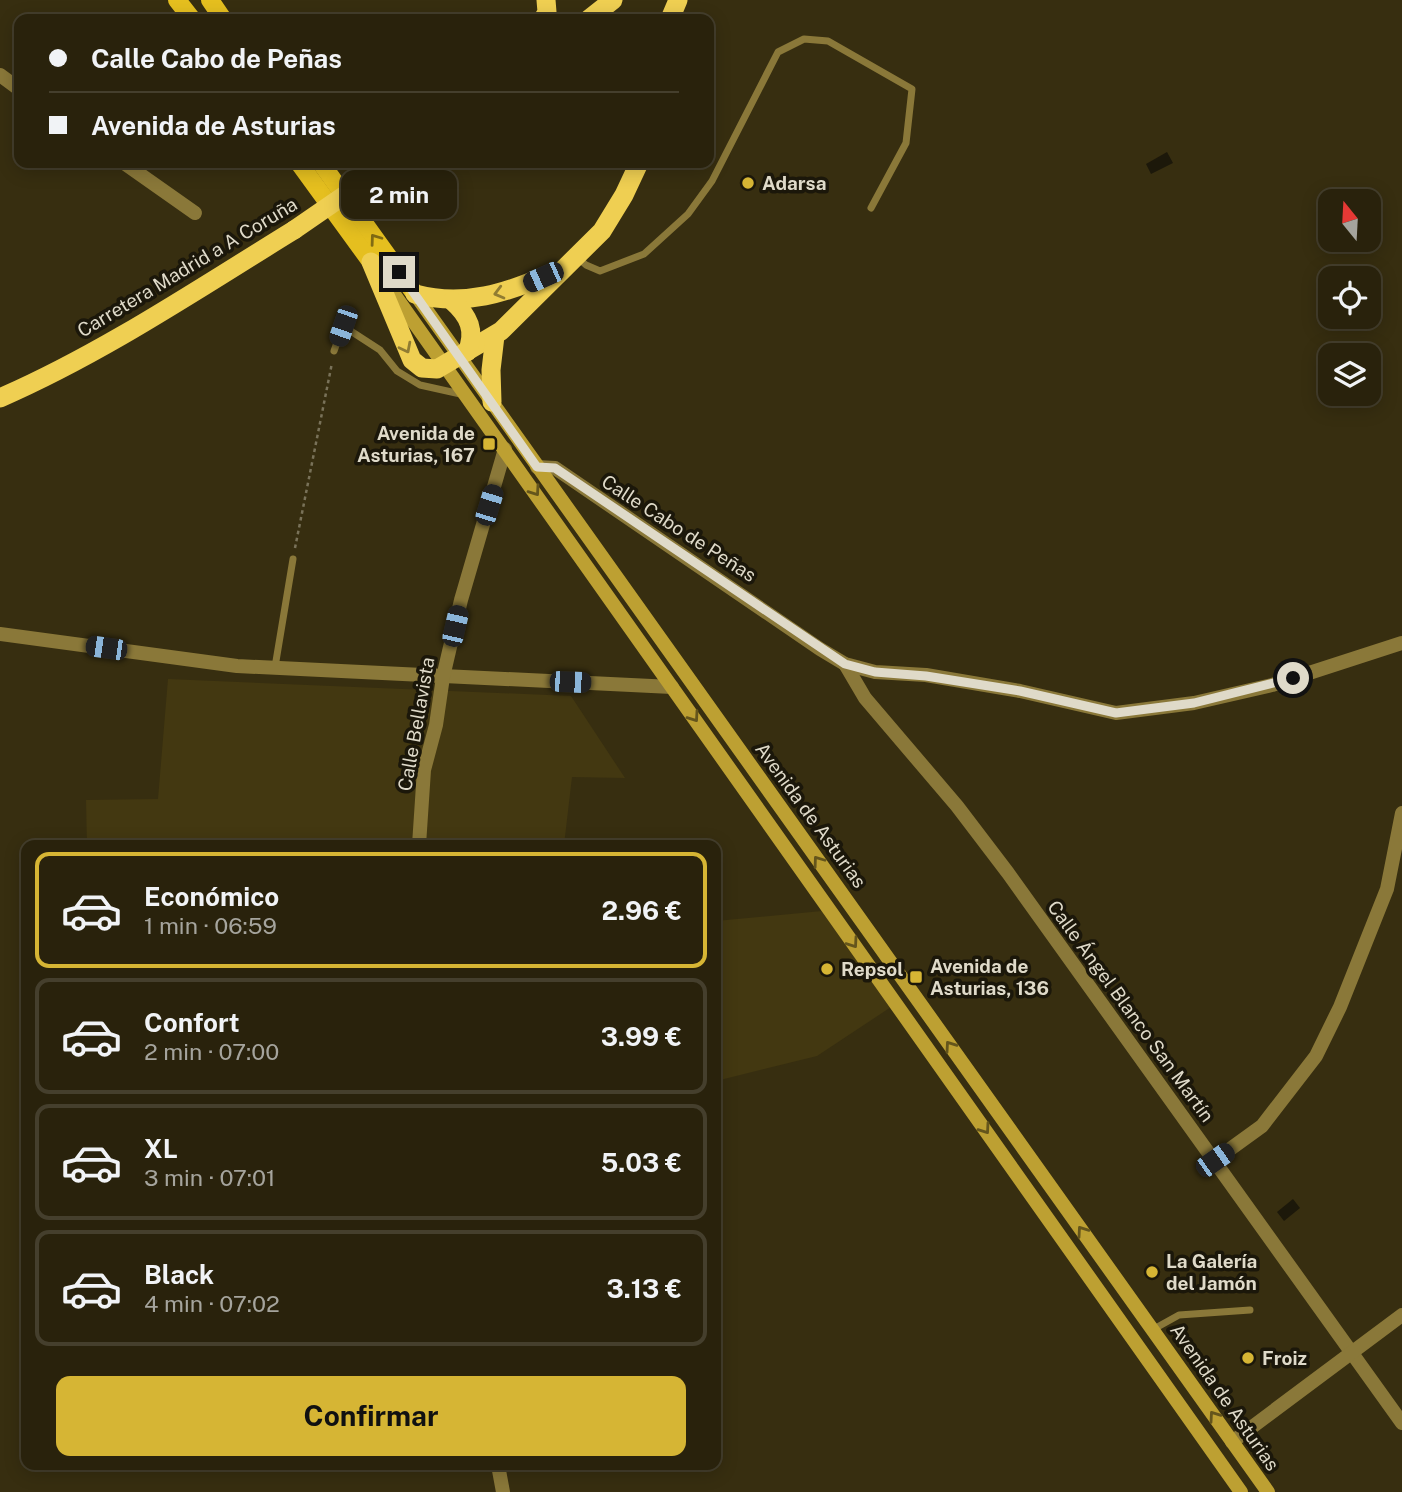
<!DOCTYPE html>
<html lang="es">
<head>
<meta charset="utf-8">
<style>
	:root { --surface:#29220c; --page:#352f1a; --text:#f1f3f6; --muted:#a5a49d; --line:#453f2d; --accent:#d6b534 }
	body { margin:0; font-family:"Public Sans",sans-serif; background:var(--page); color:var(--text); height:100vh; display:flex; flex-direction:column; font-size:26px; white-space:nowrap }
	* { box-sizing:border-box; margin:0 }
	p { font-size:23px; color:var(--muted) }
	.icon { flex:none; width:38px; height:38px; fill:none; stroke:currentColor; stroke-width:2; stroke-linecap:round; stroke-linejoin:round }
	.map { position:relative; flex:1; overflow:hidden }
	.sheet { position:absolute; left:21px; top:840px; width:700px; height:630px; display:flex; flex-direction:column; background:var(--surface); border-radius:14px; box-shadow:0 4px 18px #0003,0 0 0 2px var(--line) }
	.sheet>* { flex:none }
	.guide { position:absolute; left:14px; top:14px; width:700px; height:154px; border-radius:14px; box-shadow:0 4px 18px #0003,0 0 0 2px var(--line); display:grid; align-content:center; height:154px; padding:0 35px; background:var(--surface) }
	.needle { width:46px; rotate:342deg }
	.fabs { position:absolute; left:1318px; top:189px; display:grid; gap:14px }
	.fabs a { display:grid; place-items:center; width:63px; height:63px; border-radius:14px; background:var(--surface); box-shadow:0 4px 18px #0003,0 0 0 2px var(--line); font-size:35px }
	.end { position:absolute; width:32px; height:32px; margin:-16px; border:9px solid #dfdac9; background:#111; box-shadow:0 0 0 4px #111 }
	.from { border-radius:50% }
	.bubble { position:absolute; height:49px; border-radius:14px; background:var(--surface); box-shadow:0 4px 18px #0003,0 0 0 2px var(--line); font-size:23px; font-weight:700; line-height:49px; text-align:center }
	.car { position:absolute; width:21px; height:42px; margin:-21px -10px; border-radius:9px; box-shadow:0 0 5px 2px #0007; background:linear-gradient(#222 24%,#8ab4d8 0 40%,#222 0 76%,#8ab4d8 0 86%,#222 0) }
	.guide b { display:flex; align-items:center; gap:24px; height:66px; font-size:26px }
	.guide b+b { border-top:2px solid var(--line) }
	.guide i { width:18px; height:18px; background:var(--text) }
	ul { padding:12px 0 0; list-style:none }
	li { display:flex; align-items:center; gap:21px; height:116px; margin:0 14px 10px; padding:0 21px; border:4px solid var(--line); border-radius:14px }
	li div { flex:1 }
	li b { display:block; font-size:26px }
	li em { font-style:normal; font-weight:700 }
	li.selected { border-color:var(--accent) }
	li>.icon { width:63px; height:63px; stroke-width:1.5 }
	.primary-button { display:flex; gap:14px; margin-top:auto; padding:14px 35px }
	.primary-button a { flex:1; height:80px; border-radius:14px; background:var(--accent); color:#111; font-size:28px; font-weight:700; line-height:80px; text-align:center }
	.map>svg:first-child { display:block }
	.built { fill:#433811 }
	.water { fill:#1c180a }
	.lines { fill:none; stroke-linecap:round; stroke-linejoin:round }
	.path { stroke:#797259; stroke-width:2.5; stroke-dasharray:3.5 3.5; stroke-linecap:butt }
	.service { stroke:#8a7839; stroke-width:7 }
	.minor { stroke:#8a7839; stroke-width:14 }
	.secondary { stroke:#bda032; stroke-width:14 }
	.primary { stroke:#e5bf1f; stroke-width:18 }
	.trunk { stroke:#efcf52; stroke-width:19 }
	.trunk-bridge { stroke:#efcf52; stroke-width:19 }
	.oneway { stroke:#806b14 }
	.oneway2 { stroke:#907c32 }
	.oneway3 { stroke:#64551c }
	.route { stroke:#dfdac9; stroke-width:9 }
	.poi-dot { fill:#d6b534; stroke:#1b170a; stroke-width:2.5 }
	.labels { text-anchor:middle; stroke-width:7; stroke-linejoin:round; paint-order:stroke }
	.poi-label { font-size:19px; font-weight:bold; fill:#dfdac9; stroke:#1b170a; text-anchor:start }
	.street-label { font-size:19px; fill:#dfdac9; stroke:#1b170a }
</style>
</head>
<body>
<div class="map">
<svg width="1402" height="1492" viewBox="0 0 1402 1492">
	<rect width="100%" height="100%" fill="#372e10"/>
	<g class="built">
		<polygon points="168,679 571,696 625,778 572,777 564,845 87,845 86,800 158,799"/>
		<polygon points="822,911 891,1007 817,1056 716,1081 716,921"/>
	</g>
	<g class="water">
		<polygon points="1167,152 1173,163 1151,174 1146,164"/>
		<polygon points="1293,1199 1300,1208 1284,1221 1277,1212"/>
	</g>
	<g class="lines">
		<polyline class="path" points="295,548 332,363"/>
		<g class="service">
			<polyline points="577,257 586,265 600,271 644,254 688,214 712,181 778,52 804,39 828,41 912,89 906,143 871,208"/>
			<polyline points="334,351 343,326 380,350 397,371 420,385 465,395"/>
			<polyline points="275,667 293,559"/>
			<polyline points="1152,1330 1179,1315 1250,1310"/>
		</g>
		<g class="minor">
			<polyline points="0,75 19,89"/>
			<polyline points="124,163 195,213"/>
			<polyline points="537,467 555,468 820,649 845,664 875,672 926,675 1020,691 1116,713 1194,703 1272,685 1402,643"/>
			<polyline points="0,634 237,666 672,687"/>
			<polyline points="845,664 865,698 957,806 1008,873 1402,1423"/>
			<polyline points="419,845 424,770 436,725 443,677 461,600 505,449"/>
			<polyline points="1215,1160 1262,1126 1316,1056 1340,1007 1387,889 1402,813"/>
			<polyline points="1232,1442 1402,1315"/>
			<polyline points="498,1465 503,1492"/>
		</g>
		<g class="secondary">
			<polyline points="384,280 1241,1492"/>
			<polyline points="415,294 1268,1492"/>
		</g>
		<g class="primary">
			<polyline points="177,0 192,19"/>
			<polyline points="210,0 223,19"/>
			<polyline points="299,163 371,262"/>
			<polyline points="321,163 415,294"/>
		</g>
		<g class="trunk">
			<polyline points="543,19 547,12 546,0"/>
			<polyline points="589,19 613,0"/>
			<polyline points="670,19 678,0"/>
			<polyline points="371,262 412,360 422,368 437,369 501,331 602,231 624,195 639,163"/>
			<path d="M415,294C464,307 507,293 552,273"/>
			<path d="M452,301C469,316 476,331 467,352"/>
			<path d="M0,398C103,353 198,289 294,230"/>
			<polyline points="492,402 491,370 495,336"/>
		</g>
		<polyline class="trunk-bridge" points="294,230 384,168"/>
	</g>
	<defs><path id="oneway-chevron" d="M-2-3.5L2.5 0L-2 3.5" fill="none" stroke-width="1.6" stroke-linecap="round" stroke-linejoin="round" transform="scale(1.75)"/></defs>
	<use class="oneway" href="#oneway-chevron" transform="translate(375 239) rotate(-126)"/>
	<g class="oneway2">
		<use href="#oneway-chevron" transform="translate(499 293) rotate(165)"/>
		<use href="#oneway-chevron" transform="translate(406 348) rotate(63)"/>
	</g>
	<g class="oneway3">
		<use href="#oneway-chevron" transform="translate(535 491) rotate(55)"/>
		<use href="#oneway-chevron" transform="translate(694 717) rotate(55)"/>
		<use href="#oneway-chevron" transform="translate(818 861) rotate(-126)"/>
		<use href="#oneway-chevron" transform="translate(853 943) rotate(55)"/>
		<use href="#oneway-chevron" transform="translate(950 1046) rotate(-125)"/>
		<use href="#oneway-chevron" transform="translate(985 1129) rotate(55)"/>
		<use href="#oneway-chevron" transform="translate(1082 1231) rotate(-125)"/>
		<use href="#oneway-chevron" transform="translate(1214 1416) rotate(-125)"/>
	</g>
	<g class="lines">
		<polyline class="route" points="399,272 537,467 555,468 845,664 875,672 926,676 1020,691 1116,713 1194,703 1293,678"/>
	</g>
	<g class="poi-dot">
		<circle cx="748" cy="183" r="7"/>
		<rect x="482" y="437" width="14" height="14" rx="3.5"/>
		<circle cx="827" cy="969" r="7"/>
		<rect x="909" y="970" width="14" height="14" rx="3.5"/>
		<circle cx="1152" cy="1272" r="7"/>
		<circle cx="1248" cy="1358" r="7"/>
	</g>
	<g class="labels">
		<g class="poi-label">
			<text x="762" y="190">Adarsa</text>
			<text x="475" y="440" text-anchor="end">Avenida de<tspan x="475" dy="22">Asturias, 167</tspan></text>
			<text x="930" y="973">Avenida de<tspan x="930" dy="22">Asturias, 136</tspan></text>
			<text x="841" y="976">Repsol</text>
			<text x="1166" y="1268">La Galería<tspan x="1166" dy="22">del Jamón</tspan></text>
			<text x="1262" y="1365">Froiz</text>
		</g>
		<g class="street-label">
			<text transform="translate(187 267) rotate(-31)" y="7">Carretera Madrid a A Coruña</text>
			<text transform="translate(679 528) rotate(33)" y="7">Calle Cabo de Peñas</text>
			<text transform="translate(416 724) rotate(-80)" y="7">Calle Bellavista</text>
			<text transform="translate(811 815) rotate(54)" y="7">Avenida de Asturias</text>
			<text transform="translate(1131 1011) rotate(54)" y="7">Calle Ángel Blanco San Martín</text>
			<text transform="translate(1225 1397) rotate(55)" y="7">Avenida de Asturias</text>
		</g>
	</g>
</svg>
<div class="fabs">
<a><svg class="needle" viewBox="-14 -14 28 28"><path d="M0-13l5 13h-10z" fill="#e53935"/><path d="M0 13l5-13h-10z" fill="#a5a49d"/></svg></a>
<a><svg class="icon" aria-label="locate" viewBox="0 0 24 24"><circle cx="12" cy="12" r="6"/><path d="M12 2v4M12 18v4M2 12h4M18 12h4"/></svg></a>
<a><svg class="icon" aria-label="layers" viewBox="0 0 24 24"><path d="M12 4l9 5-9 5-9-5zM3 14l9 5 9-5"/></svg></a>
</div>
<i class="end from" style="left:1293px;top:678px"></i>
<i class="end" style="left:399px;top:272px"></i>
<div class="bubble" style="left:341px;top:170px;width:116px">2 min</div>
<i class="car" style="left:543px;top:277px;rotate:246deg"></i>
<i class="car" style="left:343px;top:326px;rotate:199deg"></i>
<i class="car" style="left:489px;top:505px;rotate:17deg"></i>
<i class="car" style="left:455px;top:626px;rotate:13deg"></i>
<i class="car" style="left:106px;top:648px;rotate:278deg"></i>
<i class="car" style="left:570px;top:682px;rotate:92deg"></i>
<i class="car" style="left:1215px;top:1160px;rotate:55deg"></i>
<div class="guide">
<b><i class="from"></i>Calle Cabo de Peñas</b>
<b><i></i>Avenida de Asturias</b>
</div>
<section class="sheet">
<ul>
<li class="selected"><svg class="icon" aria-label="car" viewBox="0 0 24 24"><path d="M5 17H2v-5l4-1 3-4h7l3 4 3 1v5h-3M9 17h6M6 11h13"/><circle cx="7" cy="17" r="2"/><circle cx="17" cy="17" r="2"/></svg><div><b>Económico</b><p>1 min · 06:59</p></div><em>2.96 €</em></li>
<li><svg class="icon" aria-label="car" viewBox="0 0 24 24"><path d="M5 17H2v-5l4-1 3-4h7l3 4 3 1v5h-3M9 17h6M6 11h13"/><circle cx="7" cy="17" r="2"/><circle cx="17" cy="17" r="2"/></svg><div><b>Confort</b><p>2 min · 07:00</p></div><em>3.99 €</em></li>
<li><svg class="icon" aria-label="car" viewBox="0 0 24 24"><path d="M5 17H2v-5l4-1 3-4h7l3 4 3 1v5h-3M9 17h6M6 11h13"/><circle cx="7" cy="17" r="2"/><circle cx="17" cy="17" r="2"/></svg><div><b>XL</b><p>3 min · 07:01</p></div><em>5.03 €</em></li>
<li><svg class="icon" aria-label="car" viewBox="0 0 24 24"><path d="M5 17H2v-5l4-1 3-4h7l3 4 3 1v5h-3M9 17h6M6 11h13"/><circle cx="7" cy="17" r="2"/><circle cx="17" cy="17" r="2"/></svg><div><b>Black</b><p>4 min · 07:02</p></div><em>3.13 €</em></li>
</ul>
<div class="primary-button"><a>Confirmar</a></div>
</section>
</div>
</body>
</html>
